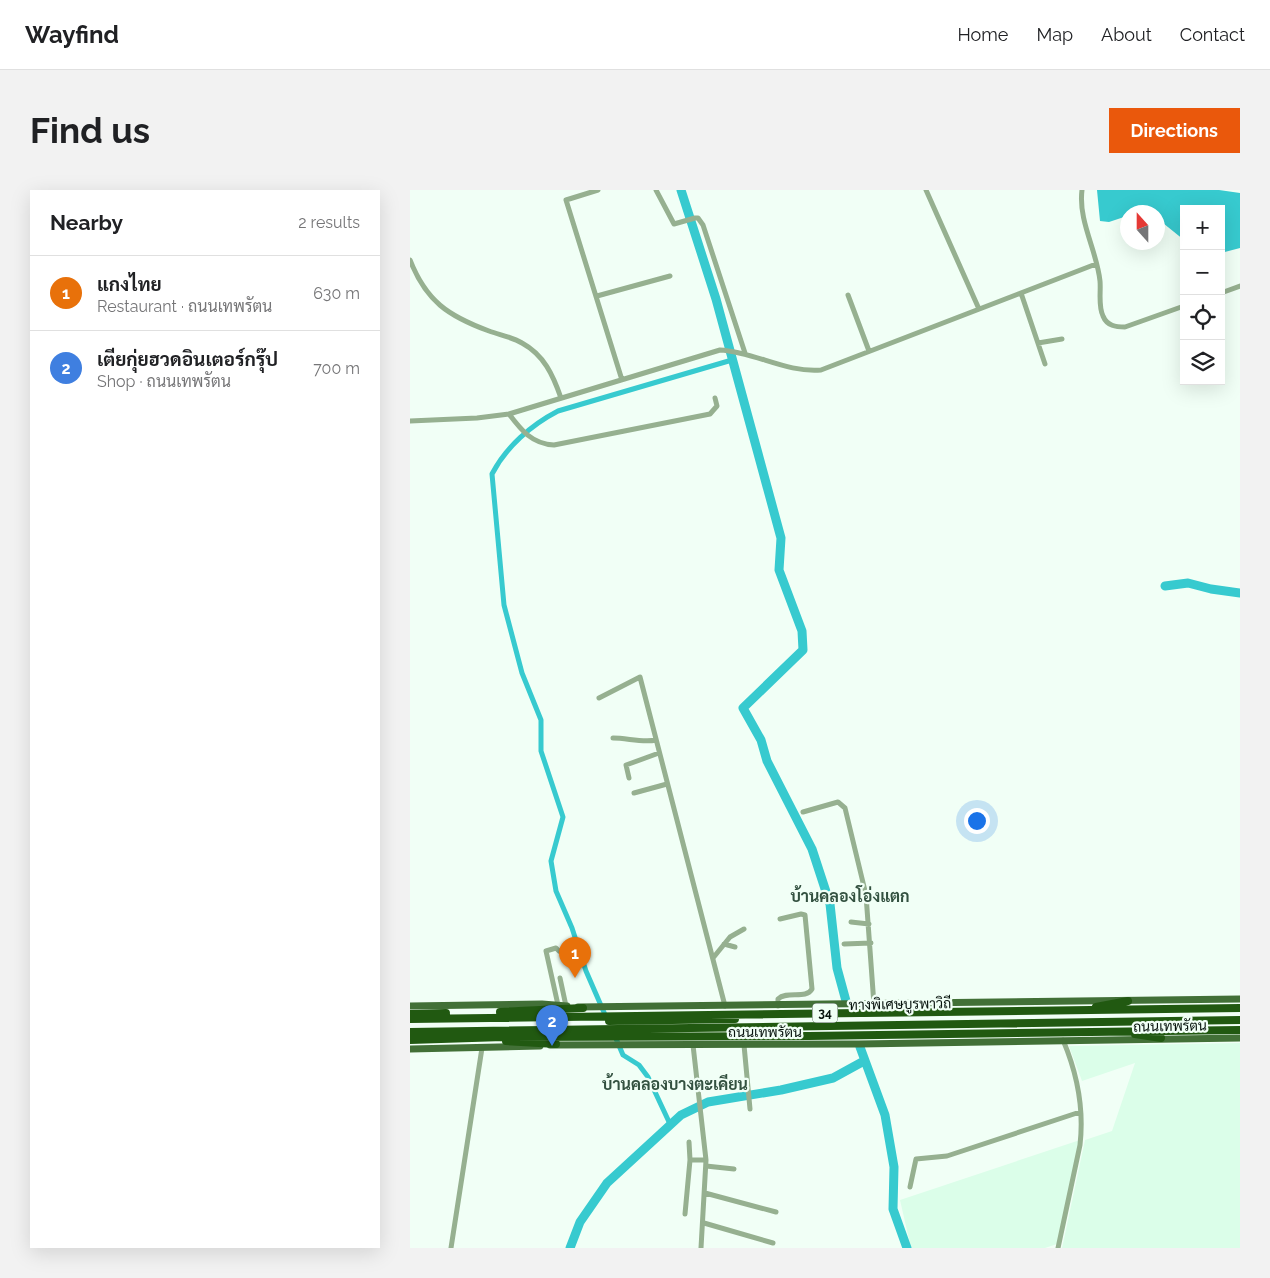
<!DOCTYPE html>
<html lang="en">
<head>
<meta charset="utf-8">
<style>
	:root { --surface:#fff; --page:#f2f2f2; --text:#202124; --muted:#757577; --line:#e0e0e0; --accent:#ea580c }
	body { margin:0; font-family:Raleway,Sarabun,sans-serif; background:var(--page); color:var(--text) }
	.controls { position:absolute; right:15px; top:15px; display:grid; overflow:hidden; border-radius:0px; box-shadow:0 5px 20px #0002 }
	.controls button { width:45px; height:45px; display:grid; place-items:center; padding:0; border:0; border-bottom:1px solid var(--line); background:var(--surface); color:var(--text); font:25px sans-serif }
	.compass { position:absolute; left:710px; top:15px; width:45px; height:45px; border-radius:50%; background:var(--surface); box-shadow:0 5px 20px #0002; rotate:339deg }
	.you { position:absolute; left:566px; top:630px; width:18px; height:18px; margin:-12px; border:4px solid #fff; border-radius:50%; background:#1a73e8; box-shadow:0 0 0 8px #1a73e833 }
	.badge { display:grid; place-items:center; width:32px; height:32px; border-radius:50%; background:var(--accent); color:#fff; font-size:16px; font-weight:700 }
	.pin { position:absolute; translate:-50% -41px; filter:drop-shadow(0 1px 2px #0008) }
	.pin::after { content:''; position:absolute; top:26px; width:18px; height:15px; background:inherit; clip-path:polygon(0 0,100% 0,50% 100%) }
	.list { margin:0; padding:0; list-style:none }
	h2 { display:flex; justify-content:space-between; align-items:center; height:65px; margin:0; padding:0 20px; font-size:21px }
	h2 small { font-size:16px; font-weight:400; color:var(--muted) }
	.list li { display:grid; grid-template-columns:32px 1fr auto; gap:15px; align-items:center; box-sizing:border-box; height:75px; padding:0 20px; border-top:1px solid var(--line) }
	.list b { display:block; font-size:19px; white-space:nowrap }
	.list p { margin:0; font-size:16px; white-space:nowrap; color:var(--muted) }
	.list em { font-size:16px; font-style:normal; color:var(--muted) }
	.icon { flex:none; width:28px; height:28px; fill:none; stroke:currentColor; stroke-width:2; stroke-linecap:round; stroke-linejoin:round }
	.map { position:relative; flex:none; width:830px; height:1058px; overflow:hidden; border-radius:0px }
	header { display:flex; align-items:center; gap:30px; box-sizing:border-box; height:70px; padding:0 25px; background:var(--surface); border-bottom:1px solid var(--line) }
	header strong { font-size:24px }
	nav { display:flex; gap:28px; margin-inline-start:auto; font-size:18px }
	.intro { display:flex; align-items:center; justify-content:space-between; box-sizing:border-box; height:120px; padding:0 30px }
	h1 { margin:0; font-size:35px }
	.button { padding:12px 22px; border-radius:0px; background:var(--accent); color:#fff; font-size:18px; font-weight:700 }
	main { display:flex; gap:30px; padding:0 30px }
	aside { flex:1; background:var(--surface); border-radius:0px; box-shadow:0 5px 20px #0002 }
	.map>svg:first-child { display:block }
	.built { fill:#dbfee9 }
	.water { fill:#37cacf }
	.lines { fill:none; stroke-linecap:round; stroke-linejoin:round }
	.canal { stroke:#37cacf; stroke-width:5 }
	.river { stroke:#37cacf; stroke-width:9 }
	.minor { stroke:#96b090; stroke-width:5 }
	.major { stroke:#427037; stroke-width:7 }
	.highway { stroke:#215911; stroke-width:8 }
	.labels { text-anchor:middle; dominant-baseline:central; stroke-width:4.5; stroke-linejoin:round; paint-order:stroke }
	.shield { fill:#f1fff6; stroke:#4d5a53; stroke-width:1 }
	.shield-label { font-size:12px; font-weight:bold; fill:#07130d }
	.street-label { font-size:14px; fill:#07130d; stroke:#f1fff6 }
	.quarter-label { font-size:16px; font-weight:bold; fill:#335140; stroke:#f1fff6 }
</style>
</head>
<body>
<header>
<strong>Wayfind</strong>
<nav><a>Home</a><a>Map</a><a>About</a><a>Contact</a></nav>
</header>
<div class="intro"><h1>Find us</h1><a class="button">Directions</a></div>
<main>
<aside>
<h2>Nearby<small>2 results</small></h2>
<ul class="list">
<li><span class="badge" style="background:#e8710a">1</span><div><b>แกงไทย</b><p>Restaurant · ถนนเทพรัตน</p></div><em>630 m</em></li>
<li><span class="badge" style="background:#3f7fe0">2</span><div><b>เตียกุ่ยฮวดอินเตอร์กรุ๊ป</b><p>Shop · ถนนเทพรัตน</p></div><em>700 m</em></li>
</ul>
</aside>
<div class="map">
<svg width="830" height="1058" viewBox="0 0 830 1058">
	<rect width="100%" height="100%" fill="#f1fff6"/>
	<!-- built -->
	<path class="built" d="M830 853V1058H652L675 950 702 941 725 873 672 891 659 856Z
		M670 950 647 1054 635 1058H501L490 1010Z"/>
	<!-- water -->
	<path class="water" d="M687 0H809L830 3V58L811 63V19H774V50L748 29V22H718L717 26 699 32 690 31Z"/>
	<g class="lines">
		<!-- canal -->
		<path class="canal" d="M196 827 176 781 162 738 146 701 141 671 153 627 131 561V530L112 483 94 415 82 284C96 257 121 235 148 221L322 170
			M204 844 213 865 229 875 238 887 260 934"/>
		<!-- river -->
		<path class="river" d="M271 0 306 109 371 348 369 380 392 441 393 460 333 518 351 550 357 571 402 659 420 714 427 778 436 811
			M755 396 778 393 801 399 830 403
			M450 857 475 925 484 977 483 1019 497 1058
			M160 1058 170 1032 197 993 271 925 298 912 371 900 423 888 454 871"/>
		<!-- minor -->
		<path class="minor" d="M188 0 156 10 212 190
			M246 0 264 34 285 28H288L293 35 335 163
			M516 0 569 119
			M672 0C668 31 687 61 690 91 691 102 688 116 693 126 697 136 706 137 715 137L774 116
			M0 70C16 111 38 126 79 141 90 145 102 147 112 153 134 165 143 185 151 208
			M611 103 635 174
			M811 103 830 96
			M438 105 459 161
			M187 106 260 86
			M628 153 652 149
			M99 224C111 240 122 254 144 255L300 224 307 216 305 208
			M0 231 67 228 99 224 310 160C345 162 376 183 411 180L686 74
			M189 508 230 487 315 816
			M203 548C217 548 233 553 246 550
			M219 588 216 575 249 563
			M224 603 257 594
			M393 622 428 612 435 618 456 705 464 815
			M441 732 459 734
			M314 754 325 757
			M434 754 461 753
			M303 768 320 747 334 739
			M150 788 156 816
			M148 815 136 761 146 758 149 761
			M368 816V809C377 800 396 810 402 799L395 725 391 724 370 729
			M283 855 296 970 291 1058
			M334 855 340 919
			M279 952 280 970
			M296 976 324 979
			M500 997 506 969 537 966 670 922
			M295 1003 366 1022
			M275 1024 280 970H296
			M294 1033 363 1053
			M41 1058 72 858
			M648 1058 670 955C674 920 667 883 653 850"/>
		<!-- major -->
		<path class="major" d="M0 816 132 814 157 816
			M168 817 830 809
			M140 855 449 854 830 848
			M0 859 130 856"/>
		<!-- highway -->
		<path class="highway" d="M686 817 718 811
			M90 822 173 818
			M0 824 36 823
			M0 829 830 818
			M199 831 325 829
			M0 842 830 830
			M725 844 751 848
			M0 850 93 847 399 846 830 840
			M96 851 146 854"/>
	</g>
	<g class="labels">
		<!-- shield labels -->
		<rect class="shield" x="402.5" y="813.5" width="25" height="19" rx="4"/>
		<g class="shield-label">
			<text x="415" y="823">34</text>
		</g>
		<!-- street labels -->
		<g class="street-label">
			<text transform="translate(490 814) rotate(-1)">ทางพิเศษบูรพาวิถี</text>
			<text transform="translate(760 836) rotate(-1)">ถนนเทพรัตน</text>
			<text x="355" y="842">ถนนเทพรัตน</text>
		</g>
		<!-- quarter labels -->
		<g class="quarter-label">
			<text x="440" y="706">บ้านคลองโอ่งแตก</text>
			<text x="265" y="894">บ้านคลองบางตะเคียน</text>
		</g>
	</g>
</svg>
<div class="controls">
<button>+</button>
<button>−</button>
<button><svg class="icon" aria-label="locate" viewBox="0 0 24 24"><circle cx="12" cy="12" r="6"/><path d="M12 2v4M12 18v4M2 12h4M18 12h4"/></svg></button>
<button><svg class="icon" aria-label="layers" viewBox="0 0 24 24"><path d="M12 4l9 5-9 5-9-5zM3 14l9 5 9-5"/></svg></button>
</div>
<svg class="compass" viewBox="-18 -18 36 36"><path d="M0-13l5 13h-10z" fill="#e53935"/><path d="M0 13l5-13h-10z" fill="#757577"/></svg>
<div class="you"></div>
<div class="pin badge" style="left:165px;top:788px;background:#e8710a">1</div>
<div class="pin badge" style="left:142px;top:856px;background:#3f7fe0">2</div>
</div>
</main>
</body>
</html>
